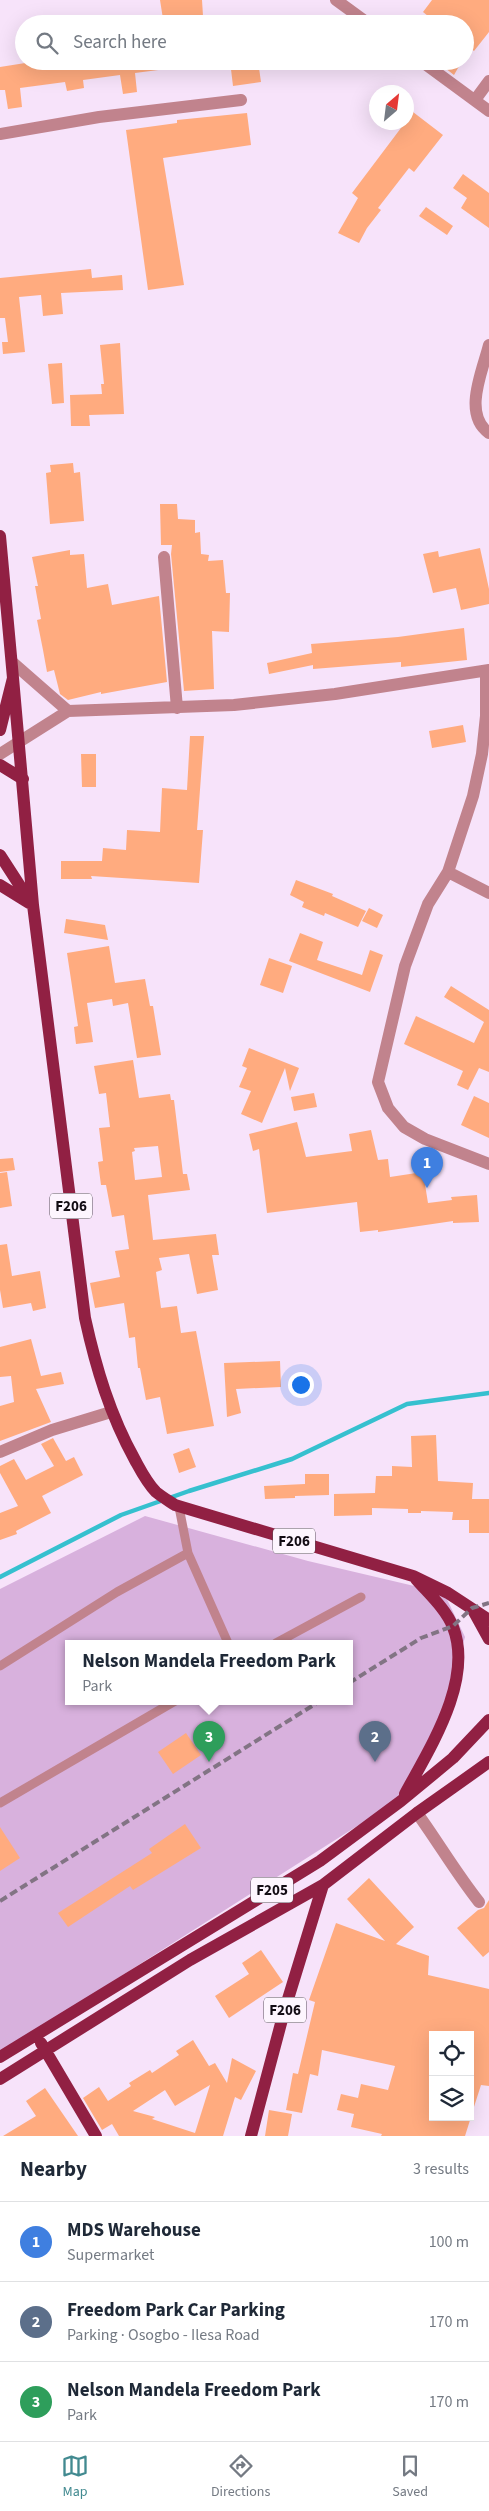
<!DOCTYPE html>
<html lang="en">
<head>
<meta charset="utf-8">
<style>
	:root { --surface:#fff; --page:#f6f6f7; --text:#1f2937; --muted:#747a83; --line:#e0e1e3; --accent:#428a90 }
	body { margin:0; font-family:"Source Sans 3",sans-serif; background:var(--page); color:var(--text) }
	.controls { position:absolute; right:15px; bottom:15px; display:grid; overflow:hidden; border-radius:0px; box-shadow:0 5px 20px #0002 }
	.controls button { width:45px; height:45px; display:grid; place-items:center; padding:0; border:0; border-bottom:1px solid var(--line); background:var(--surface); color:var(--text); font:25px sans-serif }
	.compass { position:absolute; left:369px; top:85px; width:45px; height:45px; border-radius:50%; background:var(--surface); box-shadow:0 5px 20px #0002; rotate:28deg }
	.you { position:absolute; left:300px; top:1384px; width:18px; height:18px; margin:-12px; border:4px solid #fff; border-radius:50%; background:#1a73e8; box-shadow:0 0 0 8px #1a73e833 }
	.badge { display:grid; place-items:center; width:32px; height:32px; border-radius:50%; background:var(--accent); color:#fff; font-size:16px; font-weight:700 }
	.pin { position:absolute; translate:-50% -41px; filter:drop-shadow(0 1px 2px #0008) }
	.pin::after { content:''; position:absolute; top:26px; width:18px; height:15px; background:inherit; clip-path:polygon(0 0,100% 0,50% 100%) }
	.popup { position:absolute; left:65px; top:1640px; width:288px; height:65px; box-sizing:border-box; display:grid; place-content:center; border-radius:0px; background:var(--surface); filter:drop-shadow(0 1px 4px #0005); font-size:16px; white-space:nowrap; color:var(--muted) }
	.popup b { font-size:19px; color:var(--text) }
	.popup::after { content:''; position:absolute; left:50%; top:100%; margin-left:-10px; border:10px solid transparent; border-top-color:var(--surface) }
	.list { margin:0; padding:0; list-style:none }
	h2 { display:flex; justify-content:space-between; align-items:center; height:65px; margin:0; padding:0 20px; font-size:21px }
	h2 small { font-size:16px; font-weight:400; color:var(--muted) }
	.list li { display:grid; grid-template-columns:32px 1fr auto; gap:15px; align-items:center; box-sizing:border-box; height:80px; padding:0 20px; border-top:1px solid var(--line) }
	.list b { display:block; font-size:19px; white-space:nowrap }
	.list p { margin:0; font-size:16px; white-space:nowrap; color:var(--muted) }
	.list em { font-size:16px; font-style:normal; color:var(--muted) }
	.icon { flex:none; width:28px; height:28px; fill:none; stroke:currentColor; stroke-width:2; stroke-linecap:round; stroke-linejoin:round }
	.map { position:relative; flex:none; width:489px; height:2136px; overflow:hidden }
	.search { position:absolute; background:var(--surface); box-shadow:0 5px 20px #0002; left:15px; right:15px; top:15px; height:55px; display:flex; align-items:center; gap:12px; box-sizing:border-box; padding:0 18px; border-radius:28px; color:var(--muted); font-size:19px }
	.sheet { height:305px; background:var(--surface) }
	nav { display:flex; justify-content:space-around; align-items:center; box-sizing:border-box; height:70px; border-top:1px solid var(--line); background:var(--surface); font-size:14px; color:var(--muted) }
	nav a { display:grid; justify-items:center; gap:2px }
	nav .on { color:var(--accent) }
	.map>svg:first-child { display:block }
	.green { fill:#d8b1dd; fill-rule:evenodd }
	.lines { fill:none; stroke-linecap:round; stroke-linejoin:round }
	.stream { stroke:#36c0cf; stroke-width:4.5 }
	.building { fill:#ffab7f; fill-rule:evenodd }
	.service { stroke:#c1838d; stroke-width:9 }
	.minor { stroke:#c1838d; stroke-width:12 }
	.primary { stroke:#912043; stroke-width:12 }
	.rail { stroke:#827484; stroke-width:4; stroke-dasharray:8 4; stroke-linecap:butt }
	.labels { text-anchor:middle; dominant-baseline:central; stroke-width:4.5; stroke-linejoin:round; paint-order:stroke }
	.shield { fill:#fdf5fe; stroke:#58515a; stroke-width:1 }
	.shield-label { font-size:15px; font-weight:bold; fill:#120b13 }
</style>
</head>
<body>
<div class="map">
<svg width="489" height="2136" viewBox="0 0 489 2136">
	<rect width="100%" height="100%" fill="#f7e3fa"/>
	<!-- green -->
	<path class="green" d="M145 1516 308 1561 444 1593 465 1637 441 1723 395 1802 0 2053V1589ZM69 1643H349V1701H69Z"/>
	<g class="lines">
		<!-- stream -->
		<path class="stream" d="M0 1577 121 1515 189 1491 292 1459 407 1404 489 1393"/>
	</g>
	<!-- building -->
	<path class="building" d="M160 0H202L203 16 163 19Z
		M432 0H489V32L474 51 465 44V24H438L423 12Z
		M38 61H165L166 69 135 73 137 92 123 94 120 75 83 80 84 88 67 91 65 82 20 88 22 107 8 109 5 90H0V67Z
		M230 61H258L261 82 233 86Z
		M449 61H462L454 75 445 68Z
		M413 112 443 135 414 172 409 168 378 208 381 210 367 228 359 243 338 233 358 198 352 193Z
		M247 113 251 145 163 158 184 285 148 290 126 130 177 123V120Z
		M463 174 489 193V228L461 208 467 198 453 188Z
		M426 207 453 226 447 235 419 216Z
		M91 269 92 278 122 275 123 290 61 293 63 314 43 316 41 295 19 297 25 352 3 354 2 342H8L5 318H0V278Z
		M120 343 124 414 89 415 90 426H71L70 395 102 394 101 384H104L100 345Z
		M62 363 64 403 52 404 48 364Z
		M73 463 74 473 80 472 84 521 50 524 46 473 51 472 50 465Z
		M160 504H177L178 519 195 520V533L200 532 201 554 209 555 208 561 223 560 226 593H230L229 632 212 631 214 689 184 691 171 554 172 545H161Z
		M480 548 489 589V604L461 610 456 588 433 593 423 554 438 551 439 557Z
		M70 550V555L84 554 87 588 108 584 112 605 159 596 167 682 101 694V692L68 700 60 694 54 670 47 672 43 650 37 620 41 619 35 586H38L32 557Z
		M464 628 467 660 401 667V662L313 669V665L269 674 267 663 312 653 311 644 398 637Z
		M463 725 466 742 432 748 429 731Z
		M190 736H204L197 830H203L199 883 91 876 92 879H61V861H102L103 848 126 850 127 830 160 832 162 788 187 790Z
		M81 754H96V787H82Z
		M296 880 333 894 332 896 366 911 358 927 325 913 324 916 302 907 304 902 290 895Z
		M369 908 383 915 377 928 362 921Z
		M66 919 105 925 108 940 64 933Z
		M300 933 323 942 317 960 362 975 370 950 383 955 370 992 289 961Z
		M109 946 115 983 145 979 150 1006H153L161 1055 137 1058 128 1003 113 1006 112 999 87 1003 93 1042 76 1044 74 1027 78 1026 67 953Z
		M269 958 292 966 283 993 260 985Z
		M451 986 489 1010V1072L479 1068 468 1090 457 1085 463 1071 404 1044 416 1016 474 1043 484 1022 444 997Z
		M249 1048 299 1068 290 1091 285 1068 262 1123 241 1114 251 1091 239 1087 247 1068 242 1066Z
		M133 1060 139 1098 170 1094 171 1100H174L183 1174H187L190 1190 148 1195 153 1240 216 1234 219 1255H212L218 1290 197 1294 189 1254 159 1258 162 1270 156 1272 161 1308 177 1306 181 1333 196 1331 214 1426 167 1434 160 1397 146 1400 140 1368H138L135 1337 129 1338 124 1303 95 1308 90 1283 120 1277 115 1251 129 1249 124 1215 112 1217 106 1185H101L98 1162 103 1161 99 1128 110 1127 106 1093 99 1094 94 1066ZM158 1146 162 1177 135 1180 132 1152 135 1151 134 1148Z
		M314 1093 317 1107 294 1111 291 1097Z
		M474 1096 489 1103V1138L461 1125Z
		M297 1122 306 1157 352 1151 349 1134 371 1130 378 1160 388 1159 390 1177 423 1172 428 1203 452 1200 451 1197 477 1195 479 1222 453 1223V1221L378 1232V1230L360 1232 357 1202 267 1213 259 1149 253 1151 249 1134Z
		M13 1158 15 1170 0 1172V1159Z
		M7 1172 12 1206 0 1208V1173Z
		M7 1244 12 1276 40 1271 46 1308 33 1311 31 1303 3 1308 0 1290V1245Z
		M31 1339 41 1376 61 1372 64 1384 36 1389 51 1422 0 1441V1406L14 1402 11 1376 0 1377V1347Z
		M280 1361 281 1387 236 1389 241 1413 227 1417 224 1363Z
		M436 1435 438 1481 473 1483 472 1499H489V1533H469V1520H452L453 1512 421 1511V1513H408V1509L372 1508V1515L334 1516V1494L375 1493 376 1476H392V1466L412 1467 411 1436Z
		M53 1438 66 1461 74 1457 83 1475 42 1496 51 1513 16 1531 17 1534 0 1540V1513L18 1506 0 1473V1466L14 1459 26 1480 54 1466 41 1444Z
		M189 1448 196 1467 179 1473 173 1454Z
		M305 1474H329V1495L295 1496V1498L265 1499 264 1486 305 1484Z
		M186 1733 201 1755 173 1774 158 1752Z
		M185 1824 201 1848 133 1890 130 1886 68 1927 58 1913 152 1853 149 1849Z
		M0 1827 20 1858 0 1871Z
		M369 1878 414 1927 396 1944 429 1956 428 1975 489 1989V2086L481 2085 473 2110H470V2035H433V2117H471L465 2136H381L382 2134 351 2127 354 2114 337 2110 341 2094 358 2098 361 2084 388 2090 395 2066 322 2050 318 2076 310 2074 302 2113 286 2110 293 2073 298 2074 315 2002 309 2000 336 1923 385 1941 347 1899Z
		M489 1900V1952L483 1957 457 1928 478 1910 484 1908Z
		M261 1950 283 1982 229 2018 215 1996 249 1974 242 1963Z
		M193 2040 209 2066 215 2063 227 2083 232 2058 256 2071 241 2100 235 2097 223 2136H119L112 2124 102 2130 83 2098 99 2087 108 2101 131 2086 129 2083 150 2070 152 2073 179 2055 176 2051ZM210 2085 195 2133 152 2119 155 2117 133 2111 165 2090 175 2106Z
		M45 2088 78 2136H3L36 2116 26 2101Z
		M269 2110 292 2114 288 2136H265Z"/>
	<g class="lines">
		<!-- service -->
		<path class="service" d="M179 1507 188 1553 228 1643
			M276 1643 361 1597
			M0 1666 117 1592 188 1553
			M0 1803 175 1701"/>
		<!-- minor -->
		<path class="minor" d="M336 0 369 24
			M421 61 489 111
			M475 100 489 81
			M0 134 99 117 241 100
			M489 345C483 370 462 414 489 433
			M164 557 177 708
			M12 662 68 711
			M486 671V716L482 754 473 796 448 872 428 904 405 966 378 1082 388 1108 404 1127 425 1139 489 1164
			M0 754 68 711 234 705 335 694 489 670
			M448 872 489 893
			M0 1452 52 1430 111 1412
			M417 1813C438 1842 456 1873 479 1902"/>
		<!-- primary -->
		<path class="primary" d="M0 536 13 678 0 730
			M13 678 33 905 85 1318C96 1368 110 1415 135 1460 141 1471 147 1483 156 1492 162 1497 169 1501 175 1505L413 1576 448 1593 489 1620
			M0 765 23 779
			M0 855 31 903
			M0 885 29 903
			M473 1610 489 1639
			M405 1794C429 1749 474 1681 453 1627 446 1609 429 1594 416 1579
			M41 2043 96 2136
			M0 2057 320 1861 401 1801 453 1758 489 1720
			M0 2079 190 1960 323 1885 417 1813 489 1762
			M251 2136 284 2012 323 1885"/>
		<!-- rail -->
		<path class="rail" d="M349 1683 421 1638 453 1626 472 1608 489 1603
			M0 1901 320 1701"/>
	</g>
	<g class="labels">
		<!-- shield labels -->
		<g class="shield">
			<rect x="50" y="1193.5" width="42" height="25" rx="4"/>
			<rect x="273" y="1528.5" width="42" height="25" rx="4"/>
			<rect x="251" y="1877.5" width="42" height="25" rx="4"/>
			<rect x="264" y="1997.5" width="42" height="25" rx="4"/>
		</g>
		<g class="shield-label">
			<text x="71" y="1206">F206</text>
			<text x="294" y="1541">F206</text>
			<text x="272" y="1890">F205</text>
			<text x="285" y="2010">F206</text>
		</g>
	</g>
</svg>
<div class="controls">
<button><svg class="icon" aria-label="locate" viewBox="0 0 24 24"><circle cx="12" cy="12" r="6"/><path d="M12 2v4M12 18v4M2 12h4M18 12h4"/></svg></button>
<button><svg class="icon" aria-label="layers" viewBox="0 0 24 24"><path d="M12 4l9 5-9 5-9-5zM3 14l9 5 9-5"/></svg></button>
</div>
<svg class="compass" viewBox="-18 -18 36 36"><path d="M0-13l5 13h-10z" fill="#e53935"/><path d="M0 13l5-13h-10z" fill="#747a83"/></svg>
<div class="you"></div>
<div class="pin badge" style="left:427px;top:1188px;background:#3f7fe0">1</div>
<div class="pin badge" style="left:375px;top:1762px;background:#5c6f8a">2</div>
<div class="pin badge" style="left:209px;top:1762px;background:#2e9e5b">3</div>
<div class="popup"><b>Nelson Mandela Freedom Park</b>Park</div>
<div class="search"><svg class="icon" aria-label="search" viewBox="0 0 24 24"><circle cx="10" cy="10" r="6"/><path d="M15 15l6 6"/></svg>Search here</div>
</div>
<section class="sheet">
<h2>Nearby<small>3 results</small></h2>
<ul class="list">
<li><span class="badge" style="background:#3f7fe0">1</span><div><b>MDS Warehouse</b><p>Supermarket</p></div><em>100 m</em></li>
<li><span class="badge" style="background:#5c6f8a">2</span><div><b>Freedom Park Car Parking</b><p>Parking · Osogbo - Ilesa Road</p></div><em>170 m</em></li>
<li><span class="badge" style="background:#2e9e5b">3</span><div><b>Nelson Mandela Freedom Park</b><p>Park</p></div><em>170 m</em></li>
</ul>
</section>
<nav>
<a class="on"><svg class="icon" aria-label="map" viewBox="0 0 24 24"><path d="M3 6l6-2 6 2 6-2v14l-6 2-6-2-6 2zM9 4v14M15 6v14"/></svg>Map</a>
<a><svg class="icon" aria-label="directions" viewBox="0 0 24 24"><path d="M12 3l9 9-9 9-9-9zM9 14v-3h6M13 9l2 2-2 2"/></svg>Directions</a>
<a><svg class="icon" aria-label="saved" viewBox="0 0 24 24"><path d="M7 4h10v16l-5-4-5 4z"/></svg>Saved</a>
</nav>
</body>
</html>
